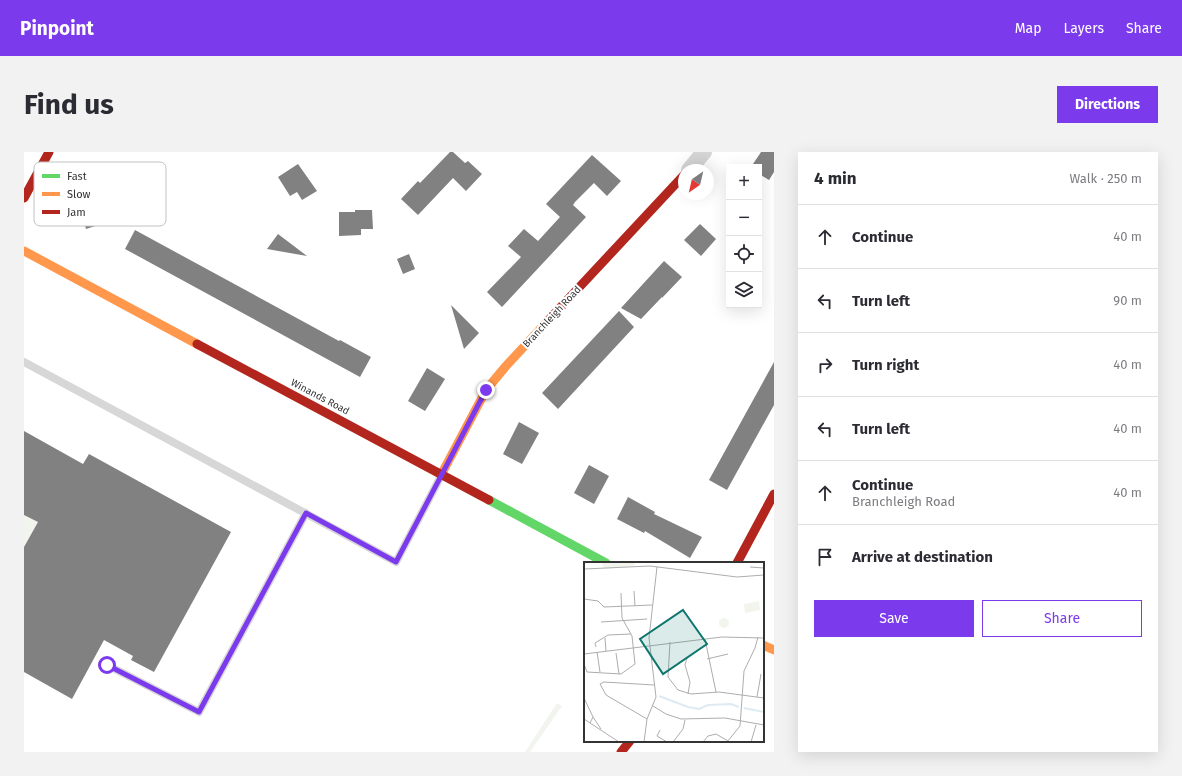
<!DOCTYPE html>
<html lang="en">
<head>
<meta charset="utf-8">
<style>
	:root { --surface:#fff; --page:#f2f2f3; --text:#2b2b33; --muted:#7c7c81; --line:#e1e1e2; --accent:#7c3aed }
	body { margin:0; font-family:"Fira Sans",sans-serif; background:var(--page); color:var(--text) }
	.controls { position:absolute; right:12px; top:12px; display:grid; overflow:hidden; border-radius:0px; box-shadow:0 4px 16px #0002 }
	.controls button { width:36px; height:36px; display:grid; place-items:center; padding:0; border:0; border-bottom:1px solid var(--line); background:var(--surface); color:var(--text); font:20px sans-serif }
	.compass { position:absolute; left:654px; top:12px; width:36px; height:36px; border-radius:50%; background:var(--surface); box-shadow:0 4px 16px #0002; rotate:214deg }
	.stop { position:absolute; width:12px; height:12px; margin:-9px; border:3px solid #7c3aed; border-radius:50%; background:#fff }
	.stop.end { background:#7c3aed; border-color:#fff; box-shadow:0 1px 4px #0008 }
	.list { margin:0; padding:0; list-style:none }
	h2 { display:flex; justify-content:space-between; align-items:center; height:52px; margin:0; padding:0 16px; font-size:17px }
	h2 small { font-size:13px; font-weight:400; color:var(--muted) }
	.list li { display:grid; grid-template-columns:26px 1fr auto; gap:12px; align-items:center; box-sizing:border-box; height:64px; padding:0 16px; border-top:1px solid var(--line) }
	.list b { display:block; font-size:15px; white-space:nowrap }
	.list p { margin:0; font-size:13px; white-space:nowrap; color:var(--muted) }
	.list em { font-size:13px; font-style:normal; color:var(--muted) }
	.actions { display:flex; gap:8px; padding:12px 16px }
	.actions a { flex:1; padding:9px 0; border:1px solid var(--accent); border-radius:0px; text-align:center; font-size:14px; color:var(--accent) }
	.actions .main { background:var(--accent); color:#fff }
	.icon { flex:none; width:22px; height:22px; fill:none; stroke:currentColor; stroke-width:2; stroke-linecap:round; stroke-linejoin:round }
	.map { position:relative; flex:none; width:750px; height:600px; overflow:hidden; border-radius:0px }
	header { display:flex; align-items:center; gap:24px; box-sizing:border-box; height:56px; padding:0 20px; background:var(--accent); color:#fff }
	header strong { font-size:19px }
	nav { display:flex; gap:22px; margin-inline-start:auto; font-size:14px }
	.intro { display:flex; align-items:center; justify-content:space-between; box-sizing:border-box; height:96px; padding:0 24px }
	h1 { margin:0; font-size:28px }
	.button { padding:10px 18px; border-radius:0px; background:var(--accent); color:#fff; font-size:14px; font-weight:700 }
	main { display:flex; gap:24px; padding:0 24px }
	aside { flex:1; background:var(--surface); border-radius:0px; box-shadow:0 4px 16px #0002 }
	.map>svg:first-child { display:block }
	.green { fill:#f1f5ed }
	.building { fill:#818181 }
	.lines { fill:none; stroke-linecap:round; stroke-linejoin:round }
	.lane { stroke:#d7d7d7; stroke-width:8 }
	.street { stroke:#d7d7d7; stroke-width:16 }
	.fast { stroke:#63d668; stroke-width:9 }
	.slow { stroke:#ff974d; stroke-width:9 }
	.jam { stroke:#b3261e; stroke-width:9 }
	.route { stroke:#7c3aed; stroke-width:5 }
	.labels { text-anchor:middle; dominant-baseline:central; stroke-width:4; stroke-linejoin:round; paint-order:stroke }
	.street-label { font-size:10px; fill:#333; stroke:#fff }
	.inset-river { fill:none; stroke:#ddebf3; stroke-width:2 }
	.inset-road { fill:none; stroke:#adadad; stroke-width:1 }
	.view { fill:#0f766e; fill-opacity:0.15; stroke:#0f766e; stroke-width:2 }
	.inset-edge { fill:none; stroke:#333; stroke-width:2 }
	.key { fill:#fff; stroke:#c2c2c2; stroke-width:1 }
	.key-label { font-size:11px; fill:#333 }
</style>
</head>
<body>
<header>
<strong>Pinpoint</strong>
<nav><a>Map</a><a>Layers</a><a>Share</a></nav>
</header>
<div class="intro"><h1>Find us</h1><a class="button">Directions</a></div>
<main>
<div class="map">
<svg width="750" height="600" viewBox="0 0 750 600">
	<rect width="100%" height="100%" fill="#fff"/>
	<!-- green -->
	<path class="green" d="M0 363 14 370 0 395Z
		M533 551 538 554 506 600H501Z"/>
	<!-- building -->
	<path class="building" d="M426 0H429L441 11 444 9 458 22 442 39 429 26 394 63 377 47 394 29 396 31Z
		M737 0H750V20L745 28 735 22V15H727Z
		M568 3 597 29 583 44 570 31 551 50 549 53 562 65 478 155 463 140 497 105 484 94 500 77 514 89 536 65 522 52Z
		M274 12 293 39 278 48 273 40 266 44 254 25Z
		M74 37 84 70 62 77 52 43Z
		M331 58H348L349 77H337V83L315 84V60H331Z
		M676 72 692 87 677 104 660 88Z
		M111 78 315 189 316 188 347 205 336 225 101 97Z
		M254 82 283 104 243 97Z
		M385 102 391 117 379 122 373 107Z
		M640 109 658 125 638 146V145L617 167 597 156Z
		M427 153 455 181 440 197Z
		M595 159 610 175 534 257 518 241Z
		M750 210V253L703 338 685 328Z
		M403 216 421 227 401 259 384 249Z
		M495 270 515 281 498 312 479 302Z
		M0 279 59 312 65 302 207 380 130 520 107 508 109 504 80 488 48 547 0 520V395L14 370 0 363Z
		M565 313 585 324 570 352 550 341Z
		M604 345 631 360 630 362 678 385 666 406 621 379 620 381 593 367Z"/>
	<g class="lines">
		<!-- lane -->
		<path class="lane" d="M0 210 372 410 417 324
			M83 513 175 560 282 361"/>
		<!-- street -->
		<path class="street" d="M665 18 680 0"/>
		<!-- fast -->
		<path class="fast" d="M465 348 582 411"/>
		<!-- slow -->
		<path class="slow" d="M0 99 173 192
			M417 323 462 238 482 214 520 173
			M739 493 750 498"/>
		<!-- jam -->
		<path class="jam" d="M0 46 25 0
			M520 173 660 23
			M173 192 465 348
			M713 411 750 342
			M597 600 606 589"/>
	</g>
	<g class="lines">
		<!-- route -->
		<path class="route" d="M83 513 175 560 282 361 372 410 462 238"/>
	</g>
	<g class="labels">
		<!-- street labels -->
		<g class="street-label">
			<text transform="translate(528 165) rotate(-47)">Branchleigh Road</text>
			<text transform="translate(296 245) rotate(28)">Winands Road</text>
		</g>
	</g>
	<!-- overview -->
	<g transform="translate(560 410)">
		<rect width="180" height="180" fill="#fff"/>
		<path d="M18 0H51L50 4 19 7ZM175 39 176 48 161 51 160 42ZM135 61a5 5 0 1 1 10 0a5 5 0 1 1-10 0Z" fill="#f1f5ed"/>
		<path class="inset-river" d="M75 134 104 145 115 147 124 143 147 142 155 145M160 146 180 150"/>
		<path class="inset-road" d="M166 5 180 6M0 7 66 4 153 15 180 13M50 29 51 44M0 37 14 39 20 45 68 43M17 60 63 57M21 76 22 89M121 77 132 130M86 80 84 115 94 128 107 132 135 130 180 136M12 85 11 81 24 73 47 72M13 90 16 110M32 91 35 112M0 92 138 75 180 76M103 96 101 103 106 120 104 132M123 97 144 92M0 102 3 110 37 112 51 102 48 74 38 56 37 31M173 135 177 112M0 136 9 155 6 161M69 144 82 152 97 157 141 156 180 163M9 155 17 167M0 157 35 180M63 157 22 133 16 122 20 120 70 123M76 168 73 174 83 180M60 180 63 157 72 135 65 76 73 5M89 180 99 167 101 158M119 180 124 174 132 172 144 179M143 180 156 164 160 109 171 86 174 75M167 180 172 163"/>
		<path class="view" d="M99 48 123 82 79 112 56 77Z"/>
		<rect width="180" height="180" class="inset-edge"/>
	</g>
	<!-- legend -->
	<rect x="10" y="10" width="132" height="64" rx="6" class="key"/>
	<rect x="18" y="22" width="18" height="4" fill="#63d668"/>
	<rect x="18" y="40" width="18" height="4" fill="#ff974d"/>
	<rect x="18" y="58" width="18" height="4" fill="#b3261e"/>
	<g class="key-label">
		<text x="43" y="28">Fast</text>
		<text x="43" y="46">Slow</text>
		<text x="43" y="64">Jam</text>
	</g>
</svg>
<div class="controls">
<button>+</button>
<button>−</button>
<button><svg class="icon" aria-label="locate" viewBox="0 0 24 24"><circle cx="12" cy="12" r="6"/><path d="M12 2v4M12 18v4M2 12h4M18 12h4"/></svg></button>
<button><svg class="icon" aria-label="layers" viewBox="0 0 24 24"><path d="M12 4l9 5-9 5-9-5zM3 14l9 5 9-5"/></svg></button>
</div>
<svg class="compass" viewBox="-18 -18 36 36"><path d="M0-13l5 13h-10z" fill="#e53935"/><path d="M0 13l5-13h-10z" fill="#7c7c81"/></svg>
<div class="stop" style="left:83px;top:513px"></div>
<div class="stop end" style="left:462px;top:238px"></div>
</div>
<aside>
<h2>4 min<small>Walk · 250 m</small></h2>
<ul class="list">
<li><svg class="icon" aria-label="ahead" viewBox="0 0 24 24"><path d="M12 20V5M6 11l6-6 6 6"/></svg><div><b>Continue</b></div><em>40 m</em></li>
<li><svg class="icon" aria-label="left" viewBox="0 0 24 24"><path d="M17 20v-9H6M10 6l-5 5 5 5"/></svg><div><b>Turn left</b></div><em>90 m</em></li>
<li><svg class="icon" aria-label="right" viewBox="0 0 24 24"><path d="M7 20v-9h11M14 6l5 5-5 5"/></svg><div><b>Turn right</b></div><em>40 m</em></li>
<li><svg class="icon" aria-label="left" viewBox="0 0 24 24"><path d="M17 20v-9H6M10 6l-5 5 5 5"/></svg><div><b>Turn left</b></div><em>40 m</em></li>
<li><svg class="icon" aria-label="ahead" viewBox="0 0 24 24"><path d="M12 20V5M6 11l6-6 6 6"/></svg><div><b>Continue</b><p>Branchleigh Road</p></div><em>40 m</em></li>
<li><svg class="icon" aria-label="arrive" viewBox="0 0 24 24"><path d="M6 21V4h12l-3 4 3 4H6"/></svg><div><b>Arrive at destination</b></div></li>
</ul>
<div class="actions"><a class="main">Save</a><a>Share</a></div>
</aside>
</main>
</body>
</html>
